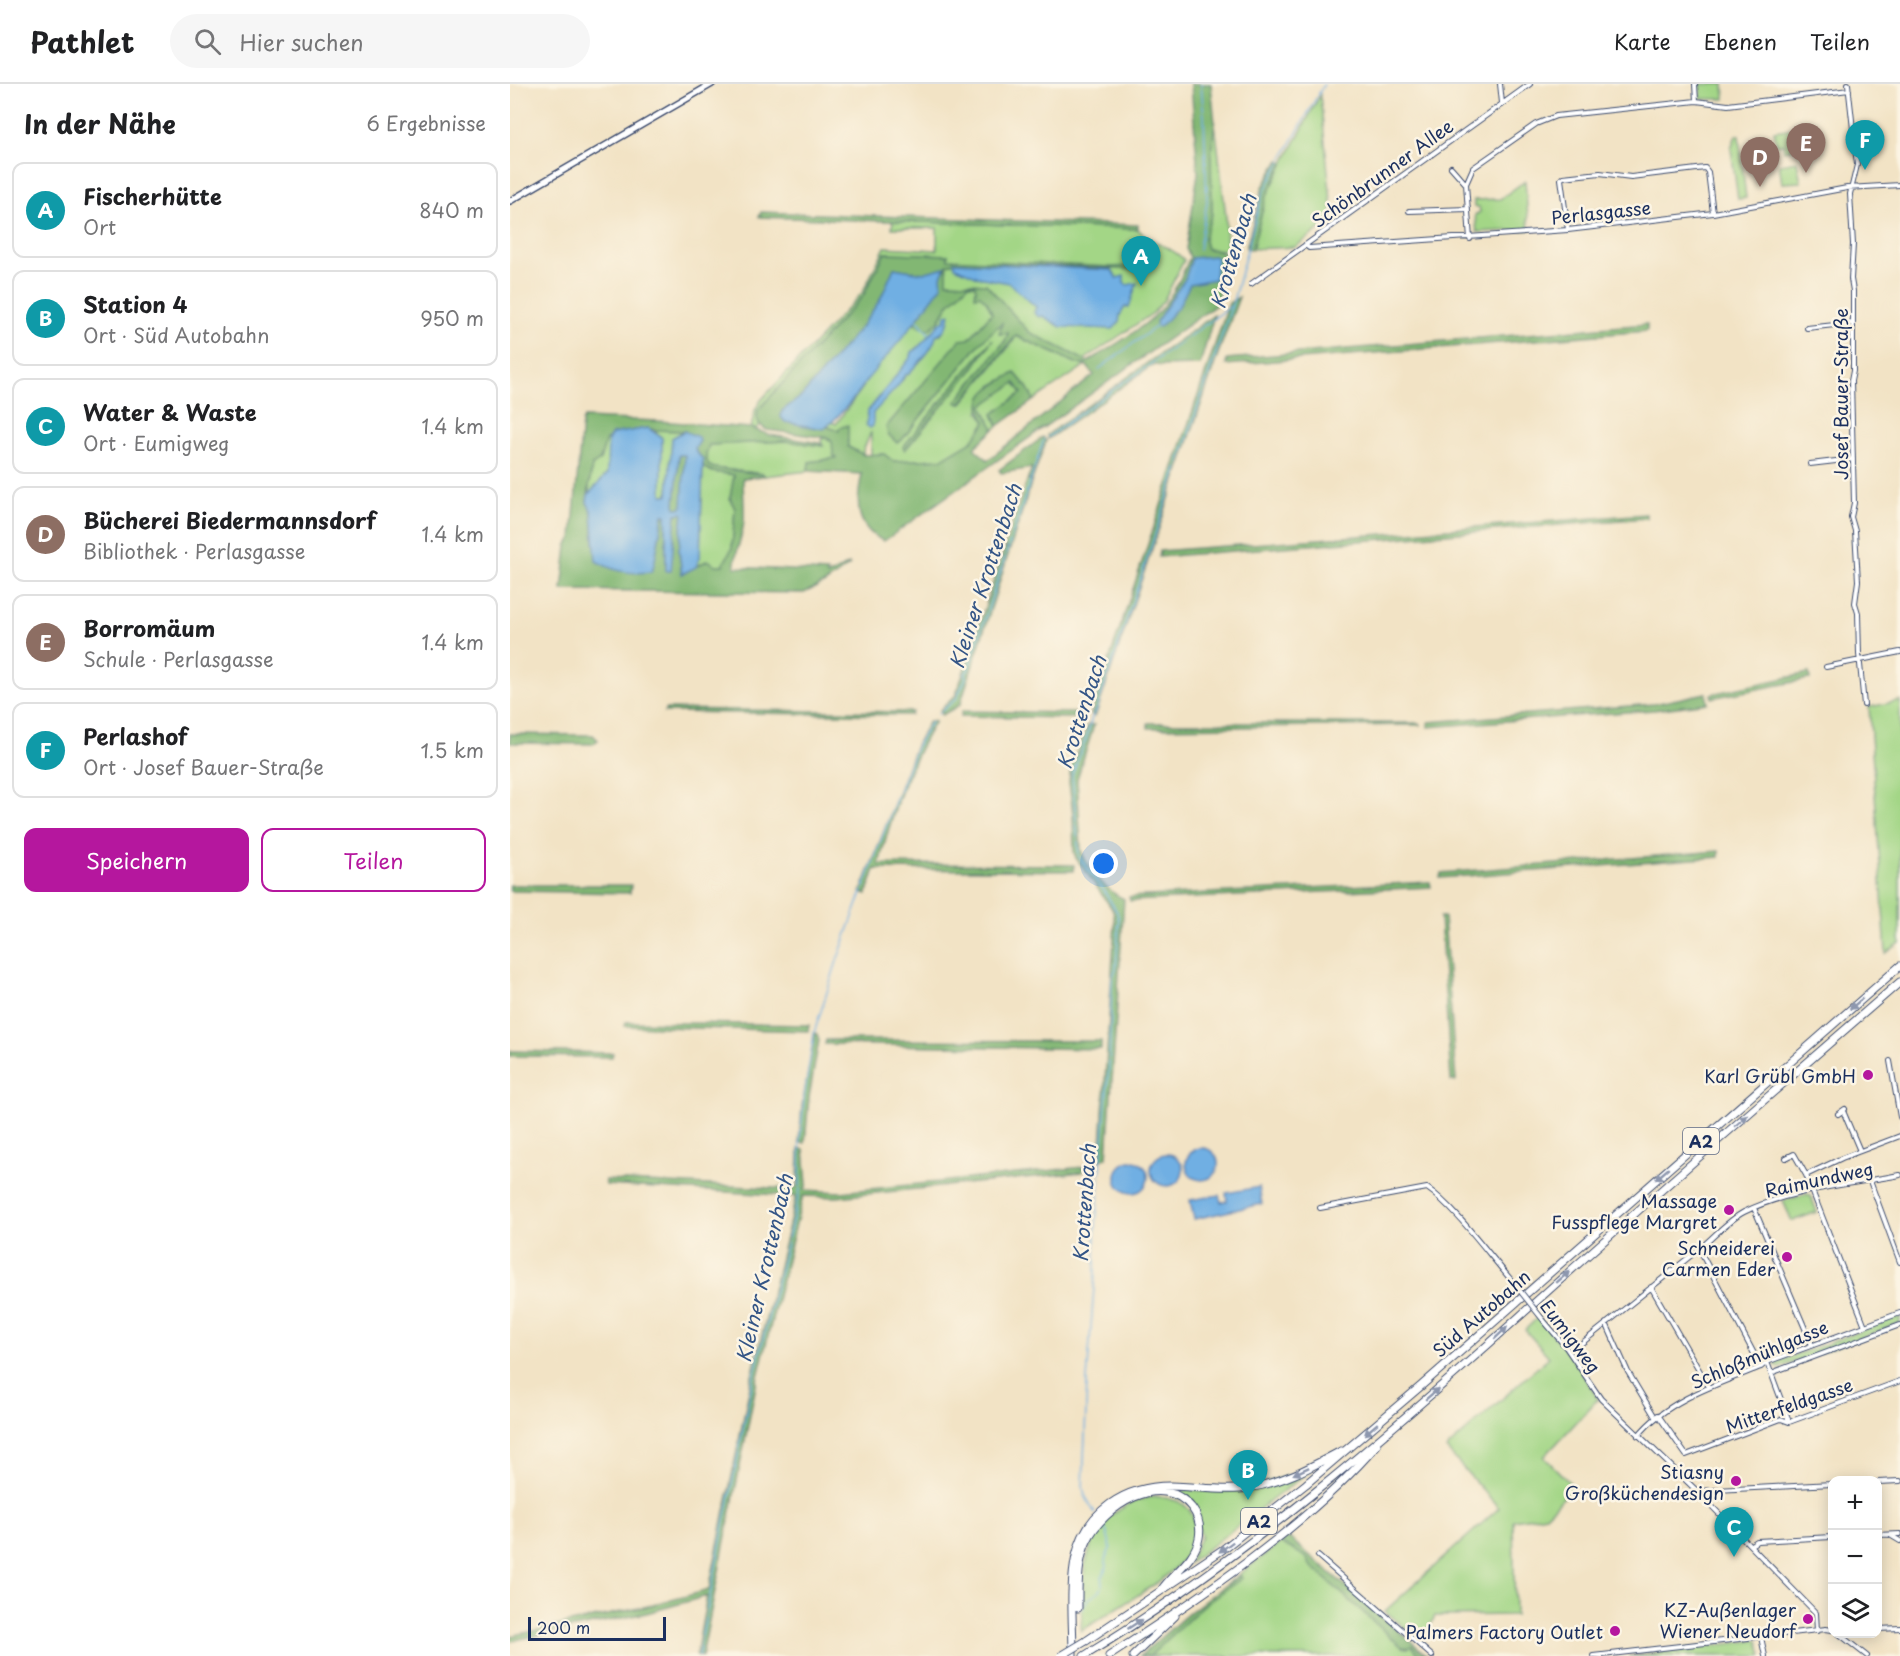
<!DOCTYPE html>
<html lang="de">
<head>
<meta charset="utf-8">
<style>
	:root { --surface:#fff; --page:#f6f6f6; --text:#202124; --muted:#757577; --line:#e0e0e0; --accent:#b5179e }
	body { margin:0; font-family:"Playpen Sans",sans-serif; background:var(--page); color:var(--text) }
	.controls { position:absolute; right:18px; bottom:18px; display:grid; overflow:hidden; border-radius:12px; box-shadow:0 3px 15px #0003 }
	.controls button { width:54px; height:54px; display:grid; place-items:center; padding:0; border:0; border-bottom:2px solid var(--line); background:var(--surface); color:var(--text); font:30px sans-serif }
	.scale { position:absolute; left:18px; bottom:15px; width:138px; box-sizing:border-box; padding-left:6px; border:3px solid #1b2f5e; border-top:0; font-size:16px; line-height:21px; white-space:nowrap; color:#1b2f5e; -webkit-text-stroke:4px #fcf5e5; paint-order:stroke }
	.you { position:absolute; left:594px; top:780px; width:21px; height:21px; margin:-15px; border:4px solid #fff; border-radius:50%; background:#1a73e8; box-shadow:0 0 0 9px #1a73e833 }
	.badge { display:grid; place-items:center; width:39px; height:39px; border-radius:50%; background:var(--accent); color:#fff; font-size:20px; font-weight:700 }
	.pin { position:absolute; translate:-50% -50px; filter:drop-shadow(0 2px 3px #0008) }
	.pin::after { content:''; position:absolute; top:32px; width:21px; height:18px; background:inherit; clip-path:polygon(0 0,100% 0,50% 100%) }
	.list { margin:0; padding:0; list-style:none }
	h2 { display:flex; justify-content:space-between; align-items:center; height:78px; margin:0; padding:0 24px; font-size:26px }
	h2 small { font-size:20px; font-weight:400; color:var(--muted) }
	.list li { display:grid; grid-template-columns:39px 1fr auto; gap:18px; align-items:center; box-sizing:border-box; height:96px; margin:0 12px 12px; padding:0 12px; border:2px solid var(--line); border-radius:12px }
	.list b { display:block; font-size:22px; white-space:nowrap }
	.list p { margin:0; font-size:20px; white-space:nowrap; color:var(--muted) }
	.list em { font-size:20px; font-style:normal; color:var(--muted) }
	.actions { display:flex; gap:12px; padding:18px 24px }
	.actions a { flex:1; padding:14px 0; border:2px solid var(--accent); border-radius:12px; text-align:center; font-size:21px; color:var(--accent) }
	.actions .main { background:var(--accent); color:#fff }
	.icon { flex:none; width:33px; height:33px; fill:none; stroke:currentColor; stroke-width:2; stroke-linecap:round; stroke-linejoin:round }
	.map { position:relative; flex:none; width:1390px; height:1572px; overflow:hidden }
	header { display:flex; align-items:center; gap:36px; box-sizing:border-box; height:84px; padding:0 30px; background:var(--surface); border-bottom:2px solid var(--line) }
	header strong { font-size:28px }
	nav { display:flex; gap:33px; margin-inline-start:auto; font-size:21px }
	.search { width:420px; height:54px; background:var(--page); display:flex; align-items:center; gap:15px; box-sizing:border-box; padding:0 21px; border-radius:33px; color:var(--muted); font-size:22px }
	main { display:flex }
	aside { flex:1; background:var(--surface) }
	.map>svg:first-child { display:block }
	.green { fill:#a3d686; stroke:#5f8272; stroke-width:1.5; fill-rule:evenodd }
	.forest { fill:#82b773; stroke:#4e7368; stroke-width:1.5; fill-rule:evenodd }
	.water { fill:#6fafe3; stroke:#456fa0; stroke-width:1.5; fill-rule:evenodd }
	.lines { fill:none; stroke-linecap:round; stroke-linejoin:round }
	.stream { stroke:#6fafe3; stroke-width:1.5 }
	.minor-casing { stroke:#3b4a6d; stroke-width:6 }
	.secondary-casing { stroke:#3b4a6d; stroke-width:8 }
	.motorway-casing { stroke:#3b4a6d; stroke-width:9 }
	.minor { stroke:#fff; stroke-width:4 }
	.secondary { stroke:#fff; stroke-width:5 }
	.motorway { stroke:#fff; stroke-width:7 }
	.minor-bridge-casing { stroke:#3b4a6d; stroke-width:6; stroke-linecap:butt }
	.motorway-bridge-casing { stroke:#3b4a6d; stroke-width:9; stroke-linecap:butt }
	.minor-bridge { stroke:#fff; stroke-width:4 }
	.motorway-bridge { stroke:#fff; stroke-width:7 }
	.oneway { fill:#8d97ae }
	.poi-dot { fill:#b5179e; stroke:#fcf5e5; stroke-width:2 }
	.labels { text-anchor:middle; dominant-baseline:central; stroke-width:5; stroke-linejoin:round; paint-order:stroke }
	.shield { fill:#fcf5e5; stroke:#5e6a86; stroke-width:1.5 }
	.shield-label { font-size:16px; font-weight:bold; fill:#1b2f5e }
	.street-label { font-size:18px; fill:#1b2f5e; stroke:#fcf5e5 }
	.poi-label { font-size:18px; fill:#1b2f5e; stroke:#fcf5e5; text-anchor:end }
	.water-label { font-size:20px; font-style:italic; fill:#345586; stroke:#fcf5e5 }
</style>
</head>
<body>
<header>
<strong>Pathlet</strong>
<div class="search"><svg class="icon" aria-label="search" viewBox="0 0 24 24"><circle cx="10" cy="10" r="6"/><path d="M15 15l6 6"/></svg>Hier suchen</div>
<nav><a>Karte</a><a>Ebenen</a><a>Teilen</a></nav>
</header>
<main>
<aside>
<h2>In der Nähe<small>6 Ergebnisse</small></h2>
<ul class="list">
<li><span class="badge" style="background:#0f9aa8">A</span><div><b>Fischerhütte</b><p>Ort</p></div><em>840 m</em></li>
<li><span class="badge" style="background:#0f9aa8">B</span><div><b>Station 4</b><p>Ort · Süd Autobahn</p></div><em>950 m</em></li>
<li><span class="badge" style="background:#0f9aa8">C</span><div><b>Water &amp; Waste</b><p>Ort · Eumigweg</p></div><em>1.4 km</em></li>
<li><span class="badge" style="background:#8d6e63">D</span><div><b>Bücherei Biedermannsdorf</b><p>Bibliothek · Perlasgasse</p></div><em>1.4 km</em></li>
<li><span class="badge" style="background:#8d6e63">E</span><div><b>Borromäum</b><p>Schule · Perlasgasse</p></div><em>1.4 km</em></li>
<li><span class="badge" style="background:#0f9aa8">F</span><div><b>Perlashof</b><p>Ort · Josef Bauer-Straße</p></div><em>1.5 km</em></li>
</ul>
<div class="actions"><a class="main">Speichern</a><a>Teilen</a></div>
</aside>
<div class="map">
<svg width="1390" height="1572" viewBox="0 0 1390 1572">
	<rect width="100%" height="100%" fill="#fcf5e5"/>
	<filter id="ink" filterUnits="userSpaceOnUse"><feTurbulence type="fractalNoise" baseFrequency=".0167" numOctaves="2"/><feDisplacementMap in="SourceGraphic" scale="12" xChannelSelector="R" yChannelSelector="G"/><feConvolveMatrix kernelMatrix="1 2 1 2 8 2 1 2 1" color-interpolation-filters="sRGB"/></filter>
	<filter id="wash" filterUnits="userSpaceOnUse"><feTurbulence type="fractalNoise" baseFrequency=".008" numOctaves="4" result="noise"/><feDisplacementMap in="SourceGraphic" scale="24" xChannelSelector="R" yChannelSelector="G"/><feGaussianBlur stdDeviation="1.35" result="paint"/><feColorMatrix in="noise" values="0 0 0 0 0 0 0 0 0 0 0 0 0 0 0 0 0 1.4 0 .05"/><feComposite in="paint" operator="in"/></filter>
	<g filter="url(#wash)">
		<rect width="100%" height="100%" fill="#f2e3c5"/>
		<!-- green -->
		<path class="green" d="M1190 0H1214L1215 15H1191Z
			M810 11 823 136 785 163 742 165 756 113Z
			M705 39 716 133 717 166 697 165 694 154 702 130 701 69Z
			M1295 42 1298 62 1274 67 1273 60 1267 61 1264 47Z
			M1226 51H1229L1236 114 1228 115 1221 65Z
			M1287 77 1291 98 1272 99 1269 80Z
			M1015 97 1019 146 967 148 965 131 970 128 969 123H964V116L990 115Z
			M383 137 628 145C640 160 661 161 674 176L654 216 643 229 574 276 519 248 476 200 436 198 438 171 375 169 353 212 248 326 247 332 250 341 246 345 241 344 245 326 251 316 352 209 375 163 427 166V144H382Z
			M464 200 477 218 482 229 459 255 391 357 471 258 493 237 490 250 498 248 495 257 446 318 451 320 502 259 506 252 568 280 576 281 524 316 517 303 505 289 481 302 469 328 476 338 462 358 433 375 383 377 374 370 361 371V348L353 367 354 371 338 363 329 348 317 342 321 338 326 340 354 302V298L404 238 405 240 429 237 439 220 458 201ZM439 234V237L431 250 426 251C424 266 407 280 398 290L395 291 394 294 363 329 358 327 401 273 402 268C415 260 423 243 439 234ZM479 260 462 286 395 366 393 363Z
			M504 298 512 309 483 330 488 342 484 345 472 322Z
			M144 346 174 347 162 354 158 411H151L152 354Z
			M312 353 323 357V370L327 374 299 378 298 387 255 392 253 390 204 384 198 381 196 371 198 361 276 357 312 362Z
			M96 356H98L99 360 97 390 78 411 82 381 90 376Z
			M193 383 203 388 225 390 220 414 225 425 222 464 213 481 186 483 190 473Z
			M518 394 521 399 500 465 495 463Z
			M1390 617V859L1376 869 1359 623Z
			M1297 1110 1301 1112 1307 1128 1282 1137 1273 1117Z
			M1028 1233 1066 1279 1088 1315 1034 1373 1064 1403 1036 1431 1003 1436 1005 1531 925 1532 912 1558 875 1527 989 1424 936 1365 1039 1273 1015 1246Z
			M1388 1233H1390V1239L1269 1284 1266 1283 1265 1281 1267 1278Z
			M801 1386 678 1480 691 1452 682 1420 648 1404 716 1408Z
			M644 1412C661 1414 681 1418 684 1437 689 1476 650 1497 622 1515 605 1525 588 1536 571 1547L575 1481 586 1445 596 1434 622 1418Z
			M778 1453 918 1572H630L680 1528Z
			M1248 1556 1252 1572H1118Z"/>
		<!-- forest -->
		<path class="forest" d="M681 0H701L705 39 701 69 702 130 694 154 697 165 708 166 717 171 706 221 374 457C344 444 346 417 352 390L298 387 299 378 326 374 323 370 322 357 319 354 257 346C248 341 246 336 248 326L353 212 375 169 438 171V175L602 183 634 181 632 186 444 178 437 181V198L476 200 519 248 578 278C598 265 626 249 643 233 660 218 671 194 680 173L676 165 688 89ZM384 184 413 189 435 184 404 238 408 242 419 246 429 237 439 220 458 201H464L466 204 465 212 470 211 477 218 482 229 459 255 450 256 376 343 378 350 387 359 391 357 471 258 492 239 489 250 498 249 495 257 446 318 450 320 506 252 568 280 576 281 584 291 478 376 464 364 484 345 472 322 505 299 512 309 483 330 488 342 524 316 517 303 505 289C484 301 458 311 476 338L462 357 432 375 383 377 374 370 354 371 338 363V341L329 344V347L272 327 292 312 352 242 370 216Z
			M769 76 773 79 756 113 742 165 736 164 753 103Z
			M251 128 628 141V145L249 133Z
			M729 213 708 270 585 633 581 630 719 219Z
			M704 231 690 281 650 282 644 280 538 355 537 351Z
			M1137 240V247L716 281 717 275Z
			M483 255 462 286 395 366 393 363Z
			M74 334 148 337 241 344 260 351 310 359 313 362 276 357 199 361 196 371 198 381 204 384 253 390 255 392 233 394C233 408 235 423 234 437 233 451 224 472 225 483L317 488V492L339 480 340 481 315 499 294 509 52 506 57 462 62 454 72 338ZM138 344 144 346 174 347 190 357 185 364 186 368 193 375V383L203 388 224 391 220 414 225 425 222 464 213 481H205L198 476 172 490 169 467 173 429 166 430 156 486V430L153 431 144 481 84 460 82 428 77 418 82 381 90 376 96 356H98L102 350Z
			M533 353 536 357 521 399 518 394 522 384 491 389 489 386Z
			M169 371H175L173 424H165V419Z
			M1136 430V434L649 473 650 467Z
			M495 463 500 465 450 621 432 631 430 626 446 611Z
			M1299 589 1300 595 1202 614 1201 610Z
			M1196 609 1198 619 1144 626 918 643 919 638 1144 620Z
			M156 625 402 628 401 631 155 628Z
			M452 627 566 629 564 634 451 632Z
			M419 637H425C400 678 381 733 369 780L564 781 563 787 365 785 357 810 351 808 406 661Z
			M638 639H909L910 641 638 644Z
			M578 641H584L567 695 571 766C578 786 595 806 614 815L597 1073 590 1077 605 839 603 826 566 774 564 768 563 731 559 698 561 683Z
			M0 650 83 651 88 656 83 660 0 659Z
			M1209 767V773L930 794 931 789Z
			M920 798 921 803 620 817 619 813Z
			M0 801H121L120 809 0 807Z
			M930 833H934L946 997H941Z
			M116 938 299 941 298 947 115 942Z
			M305 949 307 950 309 956 299 1013 295 1059 289 1058 292 1022Z
			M316 956 591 957V965L315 960Z
			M0 967 103 969 102 973 0 972Z
			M289 1065H294L297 1101 294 1106 331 1108 573 1083V1088L327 1113 293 1112 247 1296 192 1572H186L197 1512 137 1529 0 1557V1552L143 1521 199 1506 242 1292 286 1112 96 1101 95 1096 284 1105 288 1101Z
			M778 1453 918 1572H910L902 1562 897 1564 892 1563 800 1481 796 1473 771 1459Z
			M730 1491 732 1494 693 1522 640 1572H630L680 1528Z"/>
		<!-- water -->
		<path class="water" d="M704 172 707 174 705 195 680 200 669 222 650 243 647 242 646 238 675 195 682 174Z
			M444 178 602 186 607 194 614 192V199L617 201 627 199 619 223H615L610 231 609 239 603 245 551 243 533 232 529 233 524 229 526 223 499 199 468 193 445 183Z
			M435 183 431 192 432 202 393 253 355 298C352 307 321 341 313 345L275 338 271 333 272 327 292 312 352 242 370 216 384 184 413 189Z
			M440 230C439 237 436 248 426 251 424 266 407 280 398 290L395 291 388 302 363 329V342L360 344 356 341 358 327 401 273 402 268 407 265 431 238 435 236 436 231Z
			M138 344 152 354V411H158L162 354 174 347 188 353 190 357 185 364 186 368 193 375 190 473 186 483 172 490 169 467 173 429 166 430 161 487H156V431H153L144 481 141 488C119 490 105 488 86 477L82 428 77 418 78 411 97 390 98 356 102 350ZM169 371H175L172 424H165V419Z
			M676 1080a16 16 0 1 1 32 0a16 16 0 1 1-32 0Z
			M641 1086a16 16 0 1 1 32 0a16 16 0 1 1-32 0Z
			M606 1093a16 16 0 1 1 32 0a16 16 0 1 1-32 0Z
			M749 1103 752 1120 684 1135 680 1116 709 1111 711 1118 717 1117 716 1109Z"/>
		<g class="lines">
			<!-- stream -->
			<path class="stream" d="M689 165 697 118 694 33 691 0
				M406 234 419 250
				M589 285 648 241
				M617 297 721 222
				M538 353 615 297
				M428 630 446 615 456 594 455 590 458 586 534 355
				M585 1429 575 1412 573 1403 577 1296 585 1190V1153L599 982 602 895 606 884 609 837 607 828 594 807 569 773 562 691 577 652 582 633 586 627 722 221 752 111 814 0
				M572 1526 577 1516 590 1507 593 1500 592 1492 597 1482 595 1475 601 1463 594 1440
				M188 1572 242 1300 290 1106V1055L294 1013 304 949 327 877 383 723 407 661 421 638"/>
		</g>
	</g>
	<g filter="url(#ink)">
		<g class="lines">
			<defs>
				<path id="minor" d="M990 0 992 19
					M1185 0 1186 17
					M1338 0 1347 81 1340 110 1343 160 1341 195 1343 207V287L1341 297 1344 419 1341 433 1345 447 1348 497 1345 519 1348 529 1349 570 1354 621
					M941 83 956 100
					M899 127 958 125
					M1058 146 1051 95 1053 93 1090 89 1121 93 1195 84 1198 88 1203 129
					M960 155 956 100 963 84 1026 40 1046 32 1149 21 1186 17 1218 21 1339 6
					M795 161 799 164 1058 146 1203 129 1337 104 1390 101
					M741 200 1020 0
					M1297 244 1343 239
					M1300 380 1343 375
					M1316 583 1390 568
					M1380 977 1390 1033
					M1333 1027 1350 1067
					M1328 1030 1335 1025
					M1276 1074 1284 1070 1296 1091 1355 1242
					M1296 1091 1332 1074 1390 1052
					M1360 1097 1390 1178
					M810 1124 917 1104C945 1123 979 1171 1003 1198
					M1244 1124 1302 1261
					M1189 1165 1251 1283
					M1141 1203 1199 1303
					M1034 1237 1055 1262 1091 1315 1187 1407 1306 1529 1307 1547
					M1096 1239 1118 1288 1145 1333
					M1067 1263C1107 1231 1148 1198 1188 1166 1204 1153 1217 1137 1234 1128 1278 1106 1342 1100 1390 1091
					M1257 1278 1279 1337
					M1261 1289 1390 1241
					M1148 1331 1176 1371 1271 1335 1279 1338 1390 1297
					M1128 1352C1156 1316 1210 1299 1251 1283L1257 1278 1390 1229
					M1368 1398 1390 1397
					M1188 1407 1322 1400
					M1368 1451 1390 1450
					M1380 1451 1390 1457
					M1241 1461 1247 1457 1322 1453
					M808 1472 922 1572
					M1368 1545 1390 1544
					M1329 1550 1357 1572
					M1251 1553 1255 1572
					M1084 1572 1316 1545 1322 1546"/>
				<path id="secondary" d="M0 117 202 0"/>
				<path id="motorway" d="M568 1524C568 1502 567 1478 577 1457 593 1423 652 1385 682 1424 688 1432 691 1443 689 1454 685 1476 664 1488 652 1505
					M576 1557 712 1466 796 1400 911 1302 1390 882
					M563 1572C563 1540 559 1503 566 1472 576 1427 615 1402 660 1402 686 1402 712 1408 738 1404 772 1399 801 1383 831 1367
					M574 1572C732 1476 873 1355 1010 1232 1135 1119 1263 1008 1390 898
					M599 1572C689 1514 796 1443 867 1361
					M623 1572 665 1532"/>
			</defs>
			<!-- minor casing -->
			<use href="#minor" class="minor-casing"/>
			<!-- secondary casing -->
			<use href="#secondary" class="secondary-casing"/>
			<!-- motorway casing -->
			<use href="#motorway" class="motorway-casing"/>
			<!-- minor -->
			<use href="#minor" class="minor"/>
			<!-- secondary -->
			<use href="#secondary" class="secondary"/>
			<!-- motorway -->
			<use href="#motorway" class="motorway"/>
			<defs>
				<path id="minor-bridge" d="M1003 1198 1034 1237"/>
				<path id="motorway-bridge" d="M551 1572 576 1557"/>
			</defs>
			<!-- minor-bridge casing -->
			<use href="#minor-bridge" class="minor-bridge-casing"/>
			<!-- motorway-bridge casing -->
			<use href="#motorway-bridge" class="motorway-bridge-casing"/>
			<!-- minor-bridge -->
			<use href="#minor-bridge" class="minor-bridge"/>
			<!-- motorway-bridge -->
			<use href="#motorway-bridge" class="motorway-bridge"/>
		</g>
		<!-- one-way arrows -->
		<defs><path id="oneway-solid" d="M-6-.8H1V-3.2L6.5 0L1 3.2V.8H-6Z" transform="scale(1.5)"/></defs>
		<g class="oneway">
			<use href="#oneway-solid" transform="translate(1346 920) rotate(139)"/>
			<use href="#oneway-solid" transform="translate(1231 1037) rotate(-41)"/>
			<use href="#oneway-solid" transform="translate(1152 1090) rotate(139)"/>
			<use href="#oneway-solid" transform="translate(1053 1193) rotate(-41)"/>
			<use href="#oneway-solid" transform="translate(991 1249) rotate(-43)"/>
			<use href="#oneway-solid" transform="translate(922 1310) rotate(-41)"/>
			<use href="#oneway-solid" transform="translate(861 1345) rotate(139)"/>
			<use href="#oneway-solid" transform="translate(791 1387) rotate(155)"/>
			<use href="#oneway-solid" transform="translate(716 1463) rotate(143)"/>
			<use href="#oneway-solid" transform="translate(625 1540) rotate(-33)"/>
		</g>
	</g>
	<!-- markers -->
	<g class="poi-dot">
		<circle cx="1358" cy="991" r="6"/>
		<circle cx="1219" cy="1126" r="6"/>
		<circle cx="1277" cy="1173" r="6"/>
		<circle cx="1226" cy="1397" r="6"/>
		<circle cx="1298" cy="1535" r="6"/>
		<circle cx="1105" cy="1547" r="6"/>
	</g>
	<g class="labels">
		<!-- shield labels -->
		<g class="shield">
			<rect x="1173" y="1044" width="36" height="26" rx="4.5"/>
			<rect x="731" y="1424" width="36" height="26" rx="4.5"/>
		</g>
		<g class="shield-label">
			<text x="1191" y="1057">A2</text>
			<text x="749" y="1437">A2</text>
		</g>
		<!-- street labels -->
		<g class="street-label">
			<text transform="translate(872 89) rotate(-36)">Schönbrunner Allee</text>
			<text transform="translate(1091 128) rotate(-6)">Perlasgasse</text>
			<text transform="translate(1330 310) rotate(-90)">Josef Bauer-Straße</text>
			<text transform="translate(1309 1095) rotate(-12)">Raimundweg</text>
			<text transform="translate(971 1229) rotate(-41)">Süd Autobahn</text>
			<text transform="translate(1061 1252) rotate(53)">Eumigweg</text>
			<text transform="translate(1249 1270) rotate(-23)">Schloßmühlgasse</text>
			<text transform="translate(1279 1321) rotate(-19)">Mitterfeldgasse</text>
		</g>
		<!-- poi labels -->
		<g class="poi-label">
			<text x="1346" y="991">Karl Grübl GmbH</text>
			<text x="1207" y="1116">Massage<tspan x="1207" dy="21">Fusspflege Margret</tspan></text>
			<text x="1265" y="1163">Schneiderei<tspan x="1265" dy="21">Carmen Eder</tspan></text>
			<text x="1214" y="1387">Stiasny<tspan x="1214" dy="21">Großküchendesign</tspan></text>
			<text x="1286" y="1525">KZ-Außenlager<tspan x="1286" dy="21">Wiener Neudorf</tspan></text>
			<text x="1093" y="1547">Palmers Factory Outlet</text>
		</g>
		<!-- water labels -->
		<g class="water-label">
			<text transform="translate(723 167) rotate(-74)">Krottenbach</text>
			<text transform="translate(475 492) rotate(-72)">Kleiner Krottenbach</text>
			<text transform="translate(571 628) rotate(-72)">Krottenbach</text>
			<text transform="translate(574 1119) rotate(-86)">Krottenbach</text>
			<text transform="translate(254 1184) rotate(-77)">Kleiner Krottenbach</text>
		</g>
	</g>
</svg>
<div class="controls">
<button>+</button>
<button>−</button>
<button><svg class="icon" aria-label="layers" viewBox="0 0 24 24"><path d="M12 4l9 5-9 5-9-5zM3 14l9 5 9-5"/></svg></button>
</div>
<div class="scale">200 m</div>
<div class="you"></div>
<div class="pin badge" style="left:631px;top:202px;background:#0f9aa8">A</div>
<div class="pin badge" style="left:738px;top:1416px;background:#0f9aa8">B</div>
<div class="pin badge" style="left:1224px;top:1473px;background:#0f9aa8">C</div>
<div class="pin badge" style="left:1250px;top:103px;background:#8d6e63">D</div>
<div class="pin badge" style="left:1296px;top:89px;background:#8d6e63">E</div>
<div class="pin badge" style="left:1355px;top:86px;background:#0f9aa8">F</div>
</div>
</main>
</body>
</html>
